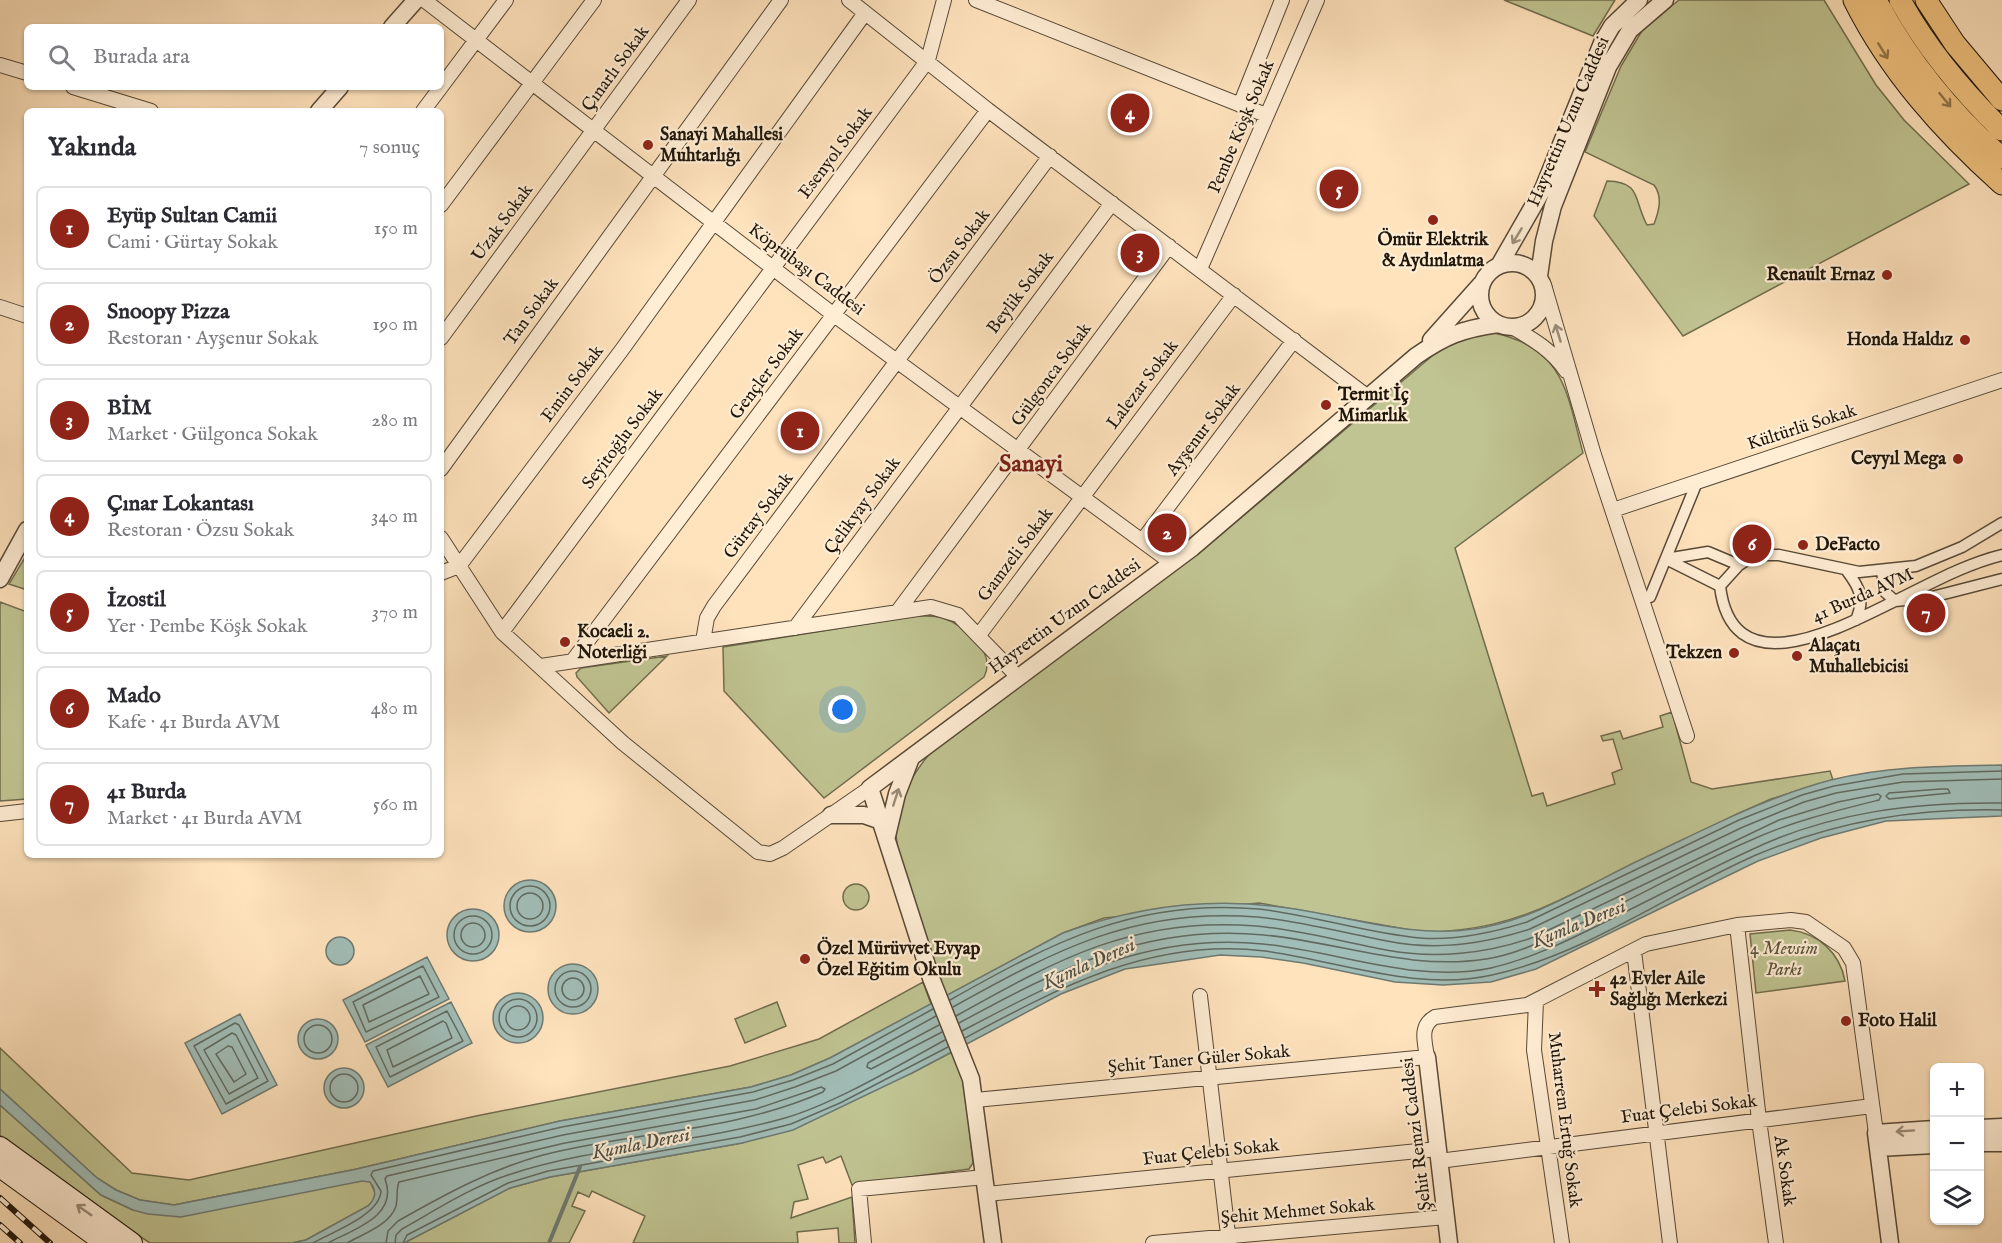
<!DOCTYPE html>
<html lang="tr">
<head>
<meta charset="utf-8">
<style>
	:root { --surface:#fff; --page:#f2f2f3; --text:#2b2b33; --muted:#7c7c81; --line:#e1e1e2; --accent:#8f2418 }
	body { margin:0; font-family:"IM FELL English",serif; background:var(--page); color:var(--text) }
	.controls { position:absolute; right:18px; bottom:18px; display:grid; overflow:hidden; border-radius:9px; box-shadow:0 2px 4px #0004 }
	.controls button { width:54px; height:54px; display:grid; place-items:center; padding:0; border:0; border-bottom:2px solid var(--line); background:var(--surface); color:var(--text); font:30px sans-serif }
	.you { position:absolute; left:843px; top:710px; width:21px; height:21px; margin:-15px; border:4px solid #fff; border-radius:50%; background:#1a73e8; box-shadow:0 0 0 9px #1a73e833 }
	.badge { display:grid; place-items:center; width:39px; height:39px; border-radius:50%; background:var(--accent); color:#fff; font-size:20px; font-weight:700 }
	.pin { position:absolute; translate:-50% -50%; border:3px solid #fff; box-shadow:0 2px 6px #0006 }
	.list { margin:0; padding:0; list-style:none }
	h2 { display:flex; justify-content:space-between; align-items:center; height:78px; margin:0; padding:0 24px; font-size:26px }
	h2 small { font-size:20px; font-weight:400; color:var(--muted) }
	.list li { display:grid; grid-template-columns:39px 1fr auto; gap:18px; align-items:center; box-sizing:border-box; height:84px; margin:0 12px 12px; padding:0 12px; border:2px solid var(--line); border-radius:9px }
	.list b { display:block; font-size:22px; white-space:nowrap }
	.list p { margin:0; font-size:20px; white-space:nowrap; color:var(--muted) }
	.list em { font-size:20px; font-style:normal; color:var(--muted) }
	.icon { flex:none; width:33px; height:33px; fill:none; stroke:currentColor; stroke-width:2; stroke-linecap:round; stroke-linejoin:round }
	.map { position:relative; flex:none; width:2002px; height:1243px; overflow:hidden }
	.search { position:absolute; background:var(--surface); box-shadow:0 2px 4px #0004; left:24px; top:24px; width:420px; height:66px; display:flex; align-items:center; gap:15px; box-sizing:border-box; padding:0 21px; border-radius:9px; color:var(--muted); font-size:22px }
	.panel { position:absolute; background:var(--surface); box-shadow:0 2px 4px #0004; left:24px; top:108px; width:420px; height:750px; border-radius:9px }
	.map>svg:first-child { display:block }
	.green { fill:#c0c492; stroke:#706d4e; stroke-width:1.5 }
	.water { fill:#a1bdb7; stroke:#6d7a72; stroke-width:1.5 }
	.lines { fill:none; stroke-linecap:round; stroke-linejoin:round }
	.shore { stroke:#606a60; stroke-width:1.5 }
	.stream { stroke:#6d7a72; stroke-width:4 }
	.pedestrian-casing { stroke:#574937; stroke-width:13 }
	.minor-casing { stroke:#574937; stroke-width:16 }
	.tertiary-casing { stroke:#574937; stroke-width:19 }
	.secondary-casing { stroke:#1f160a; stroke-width:22 }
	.primary-casing { stroke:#1f160a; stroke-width:23 }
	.pedestrian { stroke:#ffedd4; stroke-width:10 }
	.minor { stroke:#ffedd4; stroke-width:14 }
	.tertiary { stroke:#ffedd4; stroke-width:16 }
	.secondary { stroke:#ffedd4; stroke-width:20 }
	.primary { stroke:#f0c27e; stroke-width:21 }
	.rail-casing { stroke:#1f160a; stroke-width:6 }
	.rail { stroke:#ffedd4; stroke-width:4; stroke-dasharray:11; stroke-linecap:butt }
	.oneway { stroke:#92754a }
	.oneway2 { stroke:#9a8c79 }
	.poi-dot { fill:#8f2418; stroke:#ffedd4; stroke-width:2 }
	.labels { text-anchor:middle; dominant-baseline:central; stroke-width:4.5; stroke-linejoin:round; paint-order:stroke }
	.street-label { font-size:18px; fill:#1f160a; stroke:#ffedd4 }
	.poi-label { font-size:18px; font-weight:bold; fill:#1f160a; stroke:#ffedd4; text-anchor:start }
	.park-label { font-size:18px; font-style:italic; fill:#57533a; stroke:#ffedd4 }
	.water-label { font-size:20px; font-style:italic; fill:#4c5047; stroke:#ffedd4 }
	.district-label { font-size:24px; font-weight:bold; fill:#7a1f14; stroke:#ffedd4 }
</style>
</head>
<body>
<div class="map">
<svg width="2002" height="1243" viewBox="0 0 2002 1243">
	<rect width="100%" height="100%" fill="#ffe3bd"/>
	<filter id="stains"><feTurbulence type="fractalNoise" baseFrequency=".00333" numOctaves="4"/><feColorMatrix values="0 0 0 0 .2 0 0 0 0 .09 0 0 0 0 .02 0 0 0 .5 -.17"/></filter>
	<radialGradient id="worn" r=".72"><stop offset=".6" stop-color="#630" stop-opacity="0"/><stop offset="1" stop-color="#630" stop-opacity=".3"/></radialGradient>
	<!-- green -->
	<path class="green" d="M1504 0H1615L1593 36Z
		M1679 0H1824L1876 85 1904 120 1969 184 1683 336 1594 216 1607 181C1642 182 1633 199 1647 225L1654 224C1659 211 1663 197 1654 185L1585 152 1621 66 1643 29Z
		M1494 333C1565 348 1567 394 1583 453L1455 548 1532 796 1543 793 1547 806 1615 784 1612 773 1622 769 1613 739 1603 741 1601 736 1620 731 1623 739 1663 727 1660 716 1672 712 1691 782 1712 789 1830 771 1833 780 1771 799 1737 814 1558 901C1513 922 1472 932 1422 932L1259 903 1104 918 1063 933 946 996C932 958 920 921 909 882 904 867 896 849 896 833 896 802 912 774 932 751L1022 681 1204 549 1445 345 1461 336Z
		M27 554V590L9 584Z
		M0 602 27 612V799L0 801Z
		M915 616C924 616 935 615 943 618 965 626 997 652 984 677L824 798 724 691 723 647Z
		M667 656 609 713 577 677 576 673 581 668Z
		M843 897a13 13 0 1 1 26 0a13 13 0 1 1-26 0Z
		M1790 930C1818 933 1840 953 1845 981L1756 993 1750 934Z
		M923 982 931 1004 830 1058 791 1075 751 1087 560 1121 357 1169 174 1205 140 1200 116 1190 97 1178 0 1089V1048L132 1173 189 1180 476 1116 730 1066 819 1039Z
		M777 1002 786 1026 745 1043 735 1019Z
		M952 1052 964 1081 973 1163 969 1169 852 1185 841 1156 826 1163 823 1157 798 1165 808 1199 794 1202 791 1218 852 1197 855 1243H839L838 1228 797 1232 798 1243H633L645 1216 592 1191 589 1197 578 1192 572 1206 585 1211 569 1243H404L510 1188 550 1177 742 1143 912 1073Z
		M0 1105 101 1195 133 1210 362 1181H370L375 1193 374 1200 368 1206 306 1240 292 1243H150L86 1201 0 1135Z"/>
	<!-- water -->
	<path class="water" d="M2002 765V816L1886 821 1821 838 1758 861 1536 969 1491 982 1443 985 1395 982 1303 963 1261 957 1220 955 1125 969 1061 994 912 1073 793 1130 742 1143 550 1177 510 1188 404 1243H292L306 1240 368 1206C376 1198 377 1191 370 1182L362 1181 181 1217 148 1214 133 1210 101 1195 0 1105V1089L97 1178 116 1190 140 1200 174 1205 357 1169 560 1121 751 1087 791 1075 830 1058 1063 933C1139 905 1215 896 1295 909 1354 918 1413 938 1474 929 1536 920 1590 883 1646 857 1706 829 1766 797 1831 780 1887 766 1945 766 2002 765Z
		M504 906a26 26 0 1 1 52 0a26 26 0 1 1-52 0Z
		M447 935a26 26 0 1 1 52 0a26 26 0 1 1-52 0Z
		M326 951a14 14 0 1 1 28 0a14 14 0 1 1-28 0Z
		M427 957 449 999 365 1042 343 1000Z
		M548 989a25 25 0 1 1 50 0a25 25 0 1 1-50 0Z
		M493 1018a25 25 0 1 1 50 0a25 25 0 1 1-50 0Z
		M451 1002 472 1043 388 1087 366 1045Z
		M240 1014 277 1085 222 1114 185 1043Z
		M298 1039a20 20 0 1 1 40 0a20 20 0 1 1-40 0Z
		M324 1088a20 20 0 1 1 40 0a20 20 0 1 1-40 0Z"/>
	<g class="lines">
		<!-- shore -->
		<path class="shore" d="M1940 789H1948L1950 793 1889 799 1886 796 1889 793Z
			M510 906a20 20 0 1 1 40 0a20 20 0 1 1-40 0Z
			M517 906a13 13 0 1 1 26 0a13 13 0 1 1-26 0Z
			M454 935a19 19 0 1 1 38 0a19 19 0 1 1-38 0Z
			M461 935a12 12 0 1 1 24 0a12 12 0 1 1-24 0Z
			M423 966 439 997 366 1032 353 1002Z
			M555 989a18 18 0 1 1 36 0a18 18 0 1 1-36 0Z
			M420 976 429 994 369 1022 363 1005Z
			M562 989a11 11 0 1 1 22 0a11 11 0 1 1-22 0Z
			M499 1018a19 19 0 1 1 38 0a19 19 0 1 1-38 0Z
			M950 1000C1053 942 1136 898 1259 909 1313 915 1365 933 1420 938 1456 941 1492 933 1527 922L1739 820 1802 795 1834 786 1903 774 2002 771
			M506 1018a12 12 0 1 1 24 0a12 12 0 1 1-24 0Z
			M953 1007C1056 950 1135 907 1257 917 1301 921 1344 933 1387 941 1435 951 1484 944 1530 929L1743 827 1804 802 1836 793 1903 782 2002 779
			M447 1011 463 1041 390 1077 376 1047Z
			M956 1016C1058 959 1135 916 1256 926 1300 930 1343 942 1386 950 1435 959 1487 954 1534 937L1779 820 1838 802 1878 794 1881 796 1879 800C1835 811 1790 822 1749 841 1686 868 1627 903 1564 931 1539 943 1513 955 1486 959 1410 971 1339 942 1264 935 1146 923 1059 969 959 1023
			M443 1021 446 1023 452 1038 393 1067 387 1050Z
			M235 1023 239 1025 268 1081 226 1104 194 1046Z
			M304 1039a14 14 0 1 1 28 0a14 14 0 1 1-28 0Z
			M939 1025 868 1063 867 1067 871 1069 942 1032
			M962 1031C1061 979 1147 932 1263 944 1338 951 1415 984 1491 968 1530 959 1567 941 1603 923 1652 899 1701 873 1751 850 1830 812 1915 802 2002 803
			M232 1033 236 1035 258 1078 229 1094 204 1050Z
			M965 1038C1060 987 1153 937 1265 951 1339 961 1417 992 1492 975 1587 954 1669 893 1756 855 1837 821 1915 808 2002 810
			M228 1046 232 1047 246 1074 234 1082 216 1054Z
			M330 1088a14 14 0 1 1 28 0a14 14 0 1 1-28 0Z
			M313 1243C332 1232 380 1215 381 1191L371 1175 373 1171 562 1127 753 1092 793 1080 833 1064 933 1009
			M328 1243C354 1229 399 1216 385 1179L387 1176 563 1135 755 1100 795 1087 836 1071 936 1016
			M347 1243C363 1234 390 1225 396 1206 398 1198 396 1189 399 1182L565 1143 756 1109 821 1087 825 1089 823 1092C733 1132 637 1131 543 1155 491 1169 444 1195 398 1221L388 1231 386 1243
			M395 1243 396 1235 402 1229C436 1210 471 1187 508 1175 598 1145 694 1144 785 1118 834 1104 899 1065 945 1040
			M403 1243 407 1235 508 1183 548 1171 740 1137 791 1124 840 1103 948 1047"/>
		<!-- stream -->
		<path class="stream" d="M549 1243 580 1167"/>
		<defs>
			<path id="pedestrian" d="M1666 559 1720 586C1732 689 1843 626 1897 600 1930 584 1965 564 2002 555
				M1666 559 1708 552 1739 565
				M1847 571C1860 588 1865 599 1856 620
				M1882 571 1885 592 1895 601 1928 598 2002 579
				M1720 586 1739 565 1755 555H1779L1859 572 1916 566 1962 547 2002 523
				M1642 599 1650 597 1697 482"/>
			<path id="minor" d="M424 0 834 315 1172 563
				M849 0 988 110 1368 397
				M976 0 1266 115
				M0 65 27 73
				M73 87 151 111
				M441 87 506 0
				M1240 105 1282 0
				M423 111 441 87
				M441 205 594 0
				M1200 269 1317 0
				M1544 285 1594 455 1687 736
				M0 307 27 316
				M1512 327C1533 339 1553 351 1566 371
				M441 338 689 0
				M441 469 781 0
				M1613 510 2002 380
				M441 538 502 632 623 743 758 852 770 854 783 848 870 788
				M1142 541 1294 340
				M441 573 459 566 621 351 865 13
				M898 611 1169 246
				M795 628 1112 203
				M502 632 928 60 944 0
				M979 635 1234 295
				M703 641 707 618 714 606 1050 156
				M574 659 988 110
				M541 666 931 607 958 615 1017 676
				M0 814 27 811
				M1737 925 1759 1120 1776 1243
				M1634 951 1670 1243
				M1200 996 1229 1243
				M1536 1001 1534 1050 1562 1243
				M975 1100 1427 1057C1425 1042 1419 1026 1435 1017L1527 1005 1646 944 1737 925 1791 920 1806 922 1844 948 1853 963 1876 1133
				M1439 1161 1872 1106
				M987 1194 1438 1149
				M864 1243 859 1189 985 1177
				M1153 1243 1446 1217"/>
			<path id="tertiary" d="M392 27 416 0
				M319 111 340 87
				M1480 295a32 32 0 1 1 64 0a32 32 0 1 1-64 0Z
				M1500 264 1543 189 1602 43 1612 26 1639 0
				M1539 276 1544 241 1553 206 1608 67 1630 30 1665 0
				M1431 340 1481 284
				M0 579 27 530
				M831 815H864L881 821
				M887 836 897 794 911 758
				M1427 1057 1449 1243
				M1980 1128 2002 1127
				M1980 1143H2002
				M1878 1148 1934 1145
				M993 1243 971 1079 931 978 870 788 1192 548 1416 356C1445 336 1462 329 1498 324
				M1890 1243 1876 1133 1934 1129"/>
			<path id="secondary" d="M0 1147 132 1243
				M0 1167 105 1243"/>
			<path id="primary" d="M1854 0C1890 72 1943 131 2002 184
				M1876 0C1906 58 1952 115 2002 158
				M1900 0C1927 49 1962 91 2002 130
				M1926 0 1955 44 2002 100"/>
		</defs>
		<!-- pedestrian casing -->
		<use href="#pedestrian" class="pedestrian-casing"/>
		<!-- minor casing -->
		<use href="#minor" class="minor-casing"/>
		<!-- tertiary casing -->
		<use href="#tertiary" class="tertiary-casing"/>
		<!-- secondary casing -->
		<use href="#secondary" class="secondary-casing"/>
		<!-- primary casing -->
		<use href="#primary" class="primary-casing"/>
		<!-- pedestrian -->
		<use href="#pedestrian" class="pedestrian"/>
		<!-- minor -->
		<use href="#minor" class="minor"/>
		<!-- tertiary -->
		<use href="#tertiary" class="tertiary"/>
		<!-- secondary -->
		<use href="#secondary" class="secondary"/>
		<!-- primary -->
		<use href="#primary" class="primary"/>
		<defs>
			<path id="rail" d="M0 1198 50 1243
				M0 1225 20 1243"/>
		</defs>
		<!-- rail casing -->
		<use href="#rail" class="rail-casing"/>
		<!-- rail -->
		<use href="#rail" class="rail"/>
	</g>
	<!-- one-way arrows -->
	<defs><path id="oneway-shaft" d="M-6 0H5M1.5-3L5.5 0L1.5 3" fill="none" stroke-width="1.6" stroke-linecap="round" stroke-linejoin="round" transform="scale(1.5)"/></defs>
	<g class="oneway">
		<use href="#oneway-shaft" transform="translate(1883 51) rotate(58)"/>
		<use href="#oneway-shaft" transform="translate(1945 100) rotate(51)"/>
	</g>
	<g class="oneway2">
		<use href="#oneway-shaft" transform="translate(1517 236) rotate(121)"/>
		<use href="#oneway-shaft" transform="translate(1558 333) rotate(-107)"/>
		<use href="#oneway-shaft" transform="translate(896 797) rotate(-72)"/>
		<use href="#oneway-shaft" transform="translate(1905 1131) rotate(176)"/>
		<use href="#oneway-shaft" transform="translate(84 1210) rotate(-145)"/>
	</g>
	<!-- markers -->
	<g class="poi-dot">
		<circle cx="648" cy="145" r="6"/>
		<circle cx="1433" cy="220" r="6"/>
		<circle cx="1887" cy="275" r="6"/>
		<circle cx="1965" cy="340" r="6"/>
		<circle cx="1326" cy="405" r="6"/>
		<circle cx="1958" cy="459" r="6"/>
		<circle cx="1803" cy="545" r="6"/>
		<circle cx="565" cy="642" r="6"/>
		<circle cx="1734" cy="653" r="6"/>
		<circle cx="1797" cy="656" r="6"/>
		<circle cx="805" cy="959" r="6"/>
		<path d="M1594 980h6v6h6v6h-6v6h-6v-6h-6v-6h6z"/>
		<circle cx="1846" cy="1021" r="6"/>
	</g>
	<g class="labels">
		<!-- street labels -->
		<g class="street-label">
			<text transform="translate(616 69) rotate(-54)">Çınarlı Sokak</text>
			<text transform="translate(1569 122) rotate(-67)">Hayrettin Uzun Caddesi</text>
			<text transform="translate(1242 127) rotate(-67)">Pembe Köşk Sokak</text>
			<text transform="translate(836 153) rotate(-53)">Esenyol Sokak</text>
			<text transform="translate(503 223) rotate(-54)">Uzak Sokak</text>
			<text transform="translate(960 247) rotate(-53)">Özsu Sokak</text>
			<text transform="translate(806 270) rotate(37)">Köprübaşı Caddesi</text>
			<text transform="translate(1021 293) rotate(-53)">Beylik Sokak</text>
			<text transform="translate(532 312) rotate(-54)">Tan Sokak</text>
			<text transform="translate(767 374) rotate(-53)">Gençler Sokak</text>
			<text transform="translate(1052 375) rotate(-54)">Gülgonca Sokak</text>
			<text transform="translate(573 384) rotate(-53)">Emin Sokak</text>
			<text transform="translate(1143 385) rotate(-53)">Lalezar Sokak</text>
			<text transform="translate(1802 428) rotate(-18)">Kültürlü Sokak</text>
			<text transform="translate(1204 430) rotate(-53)">Ayşenur Sokak</text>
			<text transform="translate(623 439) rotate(-53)">Seyitoğlu Sokak</text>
			<text transform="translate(863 506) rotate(-54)">Çelikyay Sokak</text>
			<text transform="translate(759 516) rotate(-53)">Gürtay Sokak</text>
			<text transform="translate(1016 555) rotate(-53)">Gamzeli Sokak</text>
			<text transform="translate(1863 596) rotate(-24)">41 Burda AVM</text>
			<text transform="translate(1065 617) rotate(-36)">Hayrettin Uzun Caddesi</text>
			<text transform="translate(1199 1060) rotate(-5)">Şehit Taner Güler Sokak</text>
			<text transform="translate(1689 1110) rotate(-7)">Fuat Çelebi Sokak</text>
			<text transform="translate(1564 1120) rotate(83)">Muharrem Ertuğ Sokak</text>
			<text transform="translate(1417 1134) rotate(-97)">Şehit Remzi Caddesi</text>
			<text transform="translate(1211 1153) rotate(-6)">Fuat Çelebi Sokak</text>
			<text transform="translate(1784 1171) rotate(82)">Ak Sokak</text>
			<text transform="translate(1298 1212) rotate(-5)">Şehit Mehmet Sokak</text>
		</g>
		<!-- poi labels -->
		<g class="poi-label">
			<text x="660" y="135">Sanayi Mahallesi<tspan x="660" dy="21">Muhtarlığı</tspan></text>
			<text x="1433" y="240" text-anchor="middle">Ömür Elektrik<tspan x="1433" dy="21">&amp; Aydınlatma</tspan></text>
			<text x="1875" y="275" text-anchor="end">Renault Ernaz</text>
			<text x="1953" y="340" text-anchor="end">Honda Haldız</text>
			<text x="1338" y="395">Termit İç<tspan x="1338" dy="21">Mimarlık</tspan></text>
			<text x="1946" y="459" text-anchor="end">Ceyyıl Mega</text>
			<text x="1815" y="545">DeFacto</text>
			<text x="577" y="632">Kocaeli 2.<tspan x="577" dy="21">Noterliği</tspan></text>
			<text x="1809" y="646">Alaçatı<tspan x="1809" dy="21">Muhallebicisi</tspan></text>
			<text x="1722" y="653" text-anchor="end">Tekzen</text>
			<text x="817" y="949">Özel Mürüvvet Evyap<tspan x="817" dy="21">Özel Eğitim Okulu</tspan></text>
			<text x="1610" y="979">42 Evler Aile<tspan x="1610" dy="21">Sağlığı Merkezi</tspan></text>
			<text x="1858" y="1021">Foto Halil</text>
		</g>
		<!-- park labels -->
		<g class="park-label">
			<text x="1784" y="949">4 Mevsim<tspan x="1784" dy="21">Parkı</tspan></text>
		</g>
		<!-- water labels -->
		<g class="water-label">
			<text transform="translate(1579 924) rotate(-22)">Kumla Deresi</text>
			<text transform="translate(1089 964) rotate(-24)">Kumla Deresi</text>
			<text transform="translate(641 1144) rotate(-11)">Kumla Deresi</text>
		</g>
		<!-- district labels -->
		<g class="district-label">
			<text x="1031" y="464">Sanayi</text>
		</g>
	</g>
	<rect width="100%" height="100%" filter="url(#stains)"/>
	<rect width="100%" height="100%" fill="url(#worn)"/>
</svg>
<div class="controls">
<button>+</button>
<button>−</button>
<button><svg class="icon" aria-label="layers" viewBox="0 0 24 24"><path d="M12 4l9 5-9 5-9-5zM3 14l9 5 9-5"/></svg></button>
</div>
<div class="you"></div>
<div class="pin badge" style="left:800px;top:431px">1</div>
<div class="pin badge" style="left:1167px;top:533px">2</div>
<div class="pin badge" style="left:1140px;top:253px">3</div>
<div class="pin badge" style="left:1130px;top:113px">4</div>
<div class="pin badge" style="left:1339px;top:189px">5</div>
<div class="pin badge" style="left:1752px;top:544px">6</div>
<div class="pin badge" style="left:1926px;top:613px">7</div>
<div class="search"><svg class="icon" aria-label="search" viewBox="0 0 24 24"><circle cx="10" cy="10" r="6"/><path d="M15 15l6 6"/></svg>Burada ara</div>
<section class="panel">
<h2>Yakında<small>7 sonuç</small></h2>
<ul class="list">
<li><span class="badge">1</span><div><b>Eyüp Sultan Camii</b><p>Cami · Gürtay Sokak</p></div><em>150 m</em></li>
<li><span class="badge">2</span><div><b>Snoopy Pizza</b><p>Restoran · Ayşenur Sokak</p></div><em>190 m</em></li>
<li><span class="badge">3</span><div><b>BİM</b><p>Market · Gülgonca Sokak</p></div><em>280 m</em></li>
<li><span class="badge">4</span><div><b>Çınar Lokantası</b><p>Restoran · Özsu Sokak</p></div><em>340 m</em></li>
<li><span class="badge">5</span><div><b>İzostil</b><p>Yer · Pembe Köşk Sokak</p></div><em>370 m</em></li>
<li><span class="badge">6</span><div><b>Mado</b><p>Kafe · 41 Burda AVM</p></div><em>480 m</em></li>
<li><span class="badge">7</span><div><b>41 Burda</b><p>Market · 41 Burda AVM</p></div><em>560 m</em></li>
</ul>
</section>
</div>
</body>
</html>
